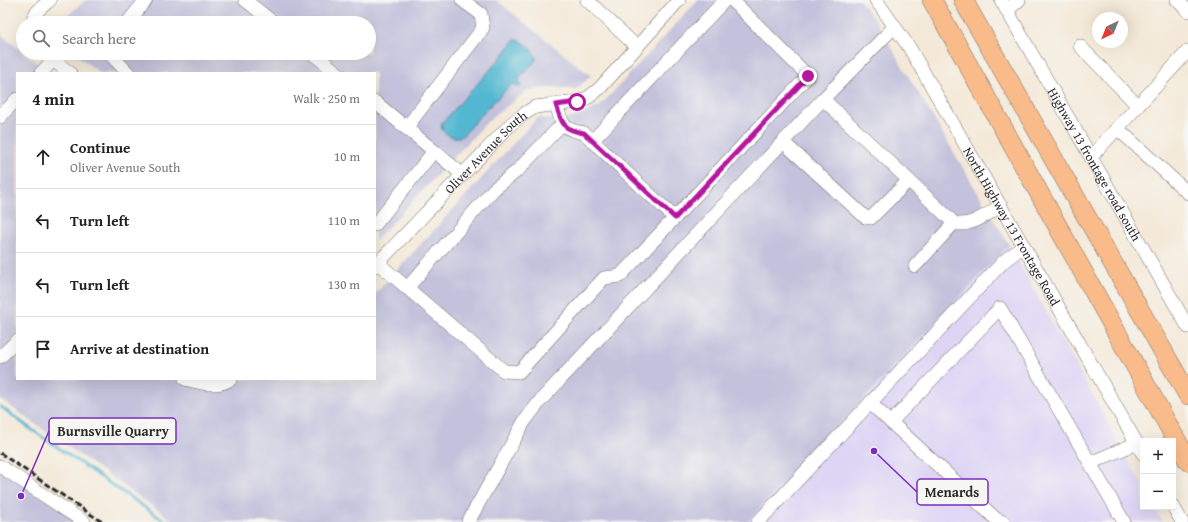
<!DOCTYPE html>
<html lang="en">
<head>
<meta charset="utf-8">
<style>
	:root { --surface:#fff; --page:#f6f6f6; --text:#222; --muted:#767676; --line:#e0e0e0 }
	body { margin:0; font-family:"Gentium Book Plus",serif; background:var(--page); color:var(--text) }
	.controls { position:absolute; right:12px; bottom:12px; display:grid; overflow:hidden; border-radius:0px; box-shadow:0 4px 16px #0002 }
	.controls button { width:36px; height:36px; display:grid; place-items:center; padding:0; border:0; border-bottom:1px solid var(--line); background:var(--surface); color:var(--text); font:20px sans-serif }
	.compass { position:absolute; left:1092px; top:12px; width:36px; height:36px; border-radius:50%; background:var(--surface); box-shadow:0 4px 16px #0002; rotate:223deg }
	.stop { position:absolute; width:12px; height:12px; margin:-9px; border:3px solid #b5179e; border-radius:50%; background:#fff }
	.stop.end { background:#b5179e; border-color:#fff; box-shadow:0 1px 4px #0008 }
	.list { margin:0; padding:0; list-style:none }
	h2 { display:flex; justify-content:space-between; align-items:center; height:52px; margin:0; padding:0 16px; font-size:17px }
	h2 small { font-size:13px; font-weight:400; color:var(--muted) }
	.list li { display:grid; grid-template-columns:26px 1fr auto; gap:12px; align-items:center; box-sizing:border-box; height:64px; padding:0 16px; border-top:1px solid var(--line) }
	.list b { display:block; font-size:15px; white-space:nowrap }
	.list p { margin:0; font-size:13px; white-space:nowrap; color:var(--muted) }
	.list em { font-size:13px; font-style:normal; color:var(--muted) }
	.icon { flex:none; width:22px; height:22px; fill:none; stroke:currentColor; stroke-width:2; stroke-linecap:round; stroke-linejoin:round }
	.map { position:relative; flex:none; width:1188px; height:522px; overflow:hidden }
	.search { position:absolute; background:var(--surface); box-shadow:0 4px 16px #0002; left:16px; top:16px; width:360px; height:44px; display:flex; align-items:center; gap:10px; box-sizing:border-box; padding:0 14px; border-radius:22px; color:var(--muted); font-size:15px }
	.panel { position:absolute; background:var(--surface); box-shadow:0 4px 16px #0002; left:16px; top:72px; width:360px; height:308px; border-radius:0px }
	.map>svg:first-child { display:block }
	.built { fill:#ded5f5 }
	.industrial { fill:#c3c1db }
	.water { fill:#53b7d1; stroke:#3f717e }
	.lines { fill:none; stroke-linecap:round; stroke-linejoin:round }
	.stream { stroke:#53b7d1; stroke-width:3 }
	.minor-casing { stroke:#716e68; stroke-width:14 }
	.highway-casing { stroke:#716e68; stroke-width:20 }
	.minor { stroke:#fff; stroke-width:13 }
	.highway { stroke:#fabb8b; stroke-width:19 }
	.rail { stroke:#2b2b2b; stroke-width:3; stroke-dasharray:6 3; stroke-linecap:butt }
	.route { stroke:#b5179e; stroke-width:5 }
	.labels { text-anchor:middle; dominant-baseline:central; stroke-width:4; stroke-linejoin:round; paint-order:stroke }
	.street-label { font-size:13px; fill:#2b2b2b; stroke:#f6f6f2 }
	.leader { fill:none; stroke:#7b2cbf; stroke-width:1.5 }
	.callout-dot { fill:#7b2cbf; stroke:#f6f6f2; stroke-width:1.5 }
	.callout { fill:#f6f6f2; stroke:#7b2cbf; stroke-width:1.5 }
	.callout-label { font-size:14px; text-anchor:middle; font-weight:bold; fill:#2b2b2b }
</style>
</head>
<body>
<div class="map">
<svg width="1188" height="522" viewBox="0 0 1188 522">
	<rect width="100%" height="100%" fill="#f6f6f2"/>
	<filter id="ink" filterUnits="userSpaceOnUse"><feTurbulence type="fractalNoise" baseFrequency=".025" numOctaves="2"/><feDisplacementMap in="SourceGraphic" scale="8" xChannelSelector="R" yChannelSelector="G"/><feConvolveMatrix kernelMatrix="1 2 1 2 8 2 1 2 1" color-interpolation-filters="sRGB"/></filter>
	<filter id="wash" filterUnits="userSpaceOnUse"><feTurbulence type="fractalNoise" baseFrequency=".012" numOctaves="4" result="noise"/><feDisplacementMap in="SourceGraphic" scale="16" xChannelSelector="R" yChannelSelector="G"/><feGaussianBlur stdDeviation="0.9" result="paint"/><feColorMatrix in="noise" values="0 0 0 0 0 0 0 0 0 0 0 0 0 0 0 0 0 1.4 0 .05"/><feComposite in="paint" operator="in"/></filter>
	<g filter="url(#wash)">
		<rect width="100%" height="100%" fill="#f4e9d8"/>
		<!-- built -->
		<path class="built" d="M1009 245 1143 486V507H1154L1163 522H747Z"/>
		<!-- industrial -->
		<path class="industrial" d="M86 0H496L591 76 575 90 555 87 528 90 490 119 375 241V73H100L74 53H369V23H58Z
			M698 0H859L875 20 1009 245 747 522H175L0 399V34L49 73H17V379H375V294L537 118 552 119 573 118 600 106Z
			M0 470 82 522H0Z"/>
		<!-- water -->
		<path class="water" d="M515 40C524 40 532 49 536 57V60L519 79 521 86 518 87 515 84H512C498 98 483 112 470 127 467 131 464 136 459 137 452 139 447 134 442 130L441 124 497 62Z"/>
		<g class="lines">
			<!-- stream -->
			<path class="stream" d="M0 406 28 427 166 522"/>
		</g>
	</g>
	<g filter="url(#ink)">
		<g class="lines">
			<defs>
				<g id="minor">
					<path d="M245 0 274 23"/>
					<path d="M587 0 637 47"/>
					<path id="s1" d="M876 0 909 47 1143 454"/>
					<path id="s2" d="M1001 0 1188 327"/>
					<path d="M1177 0 1188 11"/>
					<path d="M1007 11 1019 0"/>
					<path d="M32 23C34 12 42 7 50 0"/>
					<path d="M127 23 146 0"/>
					<path d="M895 26 823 99 954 223C970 228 987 214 1001 206"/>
					<path d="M1080 46 1138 106"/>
					<path d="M44 53 70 73"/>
					<path d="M111 53V55L128 73"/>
					<path d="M312 53 338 73"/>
					<path d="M41 73 53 60"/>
					<path d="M375 102 463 175"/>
					<path d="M556 105C563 125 562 129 584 133L675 218"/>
					<path d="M0 117 17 99"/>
					<path d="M406 128 483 28 481 14 462 0"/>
					<path d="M1117 128 1188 193"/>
					<path d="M592 141 725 0"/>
					<path d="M783 142 865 217 871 218 909 180"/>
					<path d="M1091 157 1188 51"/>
					<path d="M375 225 434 151"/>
					<path d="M378 263 504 371 519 372 604 278 620 276 808 76 732 0"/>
					<path id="s3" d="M375 266 512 123 524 114 535 107 577 102 589 97 600 88 679 0"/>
					<path d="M915 266 954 223"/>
					<path d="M407 288 494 189 517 171 562 124"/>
					<path d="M0 357 17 341"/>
					<path d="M185 379C200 383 217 388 231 379"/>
					<path d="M870 403 996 519 1003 522"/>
					<path d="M891 422 1000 308 1090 463"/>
					<path d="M0 466 84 522"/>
					<path d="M1173 506 1182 522"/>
					<path d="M468 522 524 422 540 401 823 99"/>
					<path d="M758 522 1004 261 1024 246"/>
					<path d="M1124 522 1090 463 1137 443"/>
				</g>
				<path id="highway" d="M932 0 1188 461
					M963 0 1188 395"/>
			</defs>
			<!-- minor casing -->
			<use href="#minor" class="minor-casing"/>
			<!-- highway casing -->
			<use href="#highway" class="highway-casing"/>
			<!-- minor -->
			<use href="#minor" class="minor"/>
			<!-- highway -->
			<use href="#highway" class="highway"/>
			<!-- rail -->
			<path class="rail" d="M0 453 102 522"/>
		</g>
	</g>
	<g class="lines" filter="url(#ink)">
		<!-- route -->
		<path class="route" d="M577 102 556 105C563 125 562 129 584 133L675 218 808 76"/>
	</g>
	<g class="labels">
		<!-- street labels -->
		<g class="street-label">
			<text stroke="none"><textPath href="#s3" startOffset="159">Oliver Avenue South</textPath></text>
			<text stroke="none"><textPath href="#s2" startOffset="189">Highway 13 frontage road south</textPath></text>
			<text stroke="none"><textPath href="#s1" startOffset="264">North Highway 13 Frontage Road</textPath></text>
		</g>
	</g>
	<!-- callouts -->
	<path class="leader" d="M21 496L49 431M874 451L917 492"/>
	<g class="callout-dot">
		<circle cx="21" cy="496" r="4"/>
		<circle cx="874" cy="451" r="4"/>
	</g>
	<g class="callout">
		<rect x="49" y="418" width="127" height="26" rx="4"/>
		<rect x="917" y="479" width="71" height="26" rx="4"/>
	</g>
	<g class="callout-label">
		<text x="113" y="436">Burnsville Quarry</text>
		<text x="952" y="497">Menards</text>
	</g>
</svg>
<div class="controls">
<button>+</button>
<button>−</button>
</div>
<svg class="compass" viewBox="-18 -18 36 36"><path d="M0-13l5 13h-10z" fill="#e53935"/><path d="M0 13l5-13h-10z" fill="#767676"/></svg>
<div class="stop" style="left:577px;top:102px"></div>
<div class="stop end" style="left:808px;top:76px"></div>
<div class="search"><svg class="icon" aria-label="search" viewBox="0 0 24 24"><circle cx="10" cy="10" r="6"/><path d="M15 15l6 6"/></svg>Search here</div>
<section class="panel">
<h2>4 min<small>Walk · 250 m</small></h2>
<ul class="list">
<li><svg class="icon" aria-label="ahead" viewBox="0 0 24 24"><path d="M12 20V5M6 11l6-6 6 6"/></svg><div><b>Continue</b><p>Oliver Avenue South</p></div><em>10 m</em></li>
<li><svg class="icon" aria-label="left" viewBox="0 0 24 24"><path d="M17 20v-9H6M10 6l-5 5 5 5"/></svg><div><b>Turn left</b></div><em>110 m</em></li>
<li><svg class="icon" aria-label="left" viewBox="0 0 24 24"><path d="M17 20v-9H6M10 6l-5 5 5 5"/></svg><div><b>Turn left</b></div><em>130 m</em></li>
<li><svg class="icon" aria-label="arrive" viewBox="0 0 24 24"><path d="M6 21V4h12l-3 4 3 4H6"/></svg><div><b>Arrive at destination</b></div></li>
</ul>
</section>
</div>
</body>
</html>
